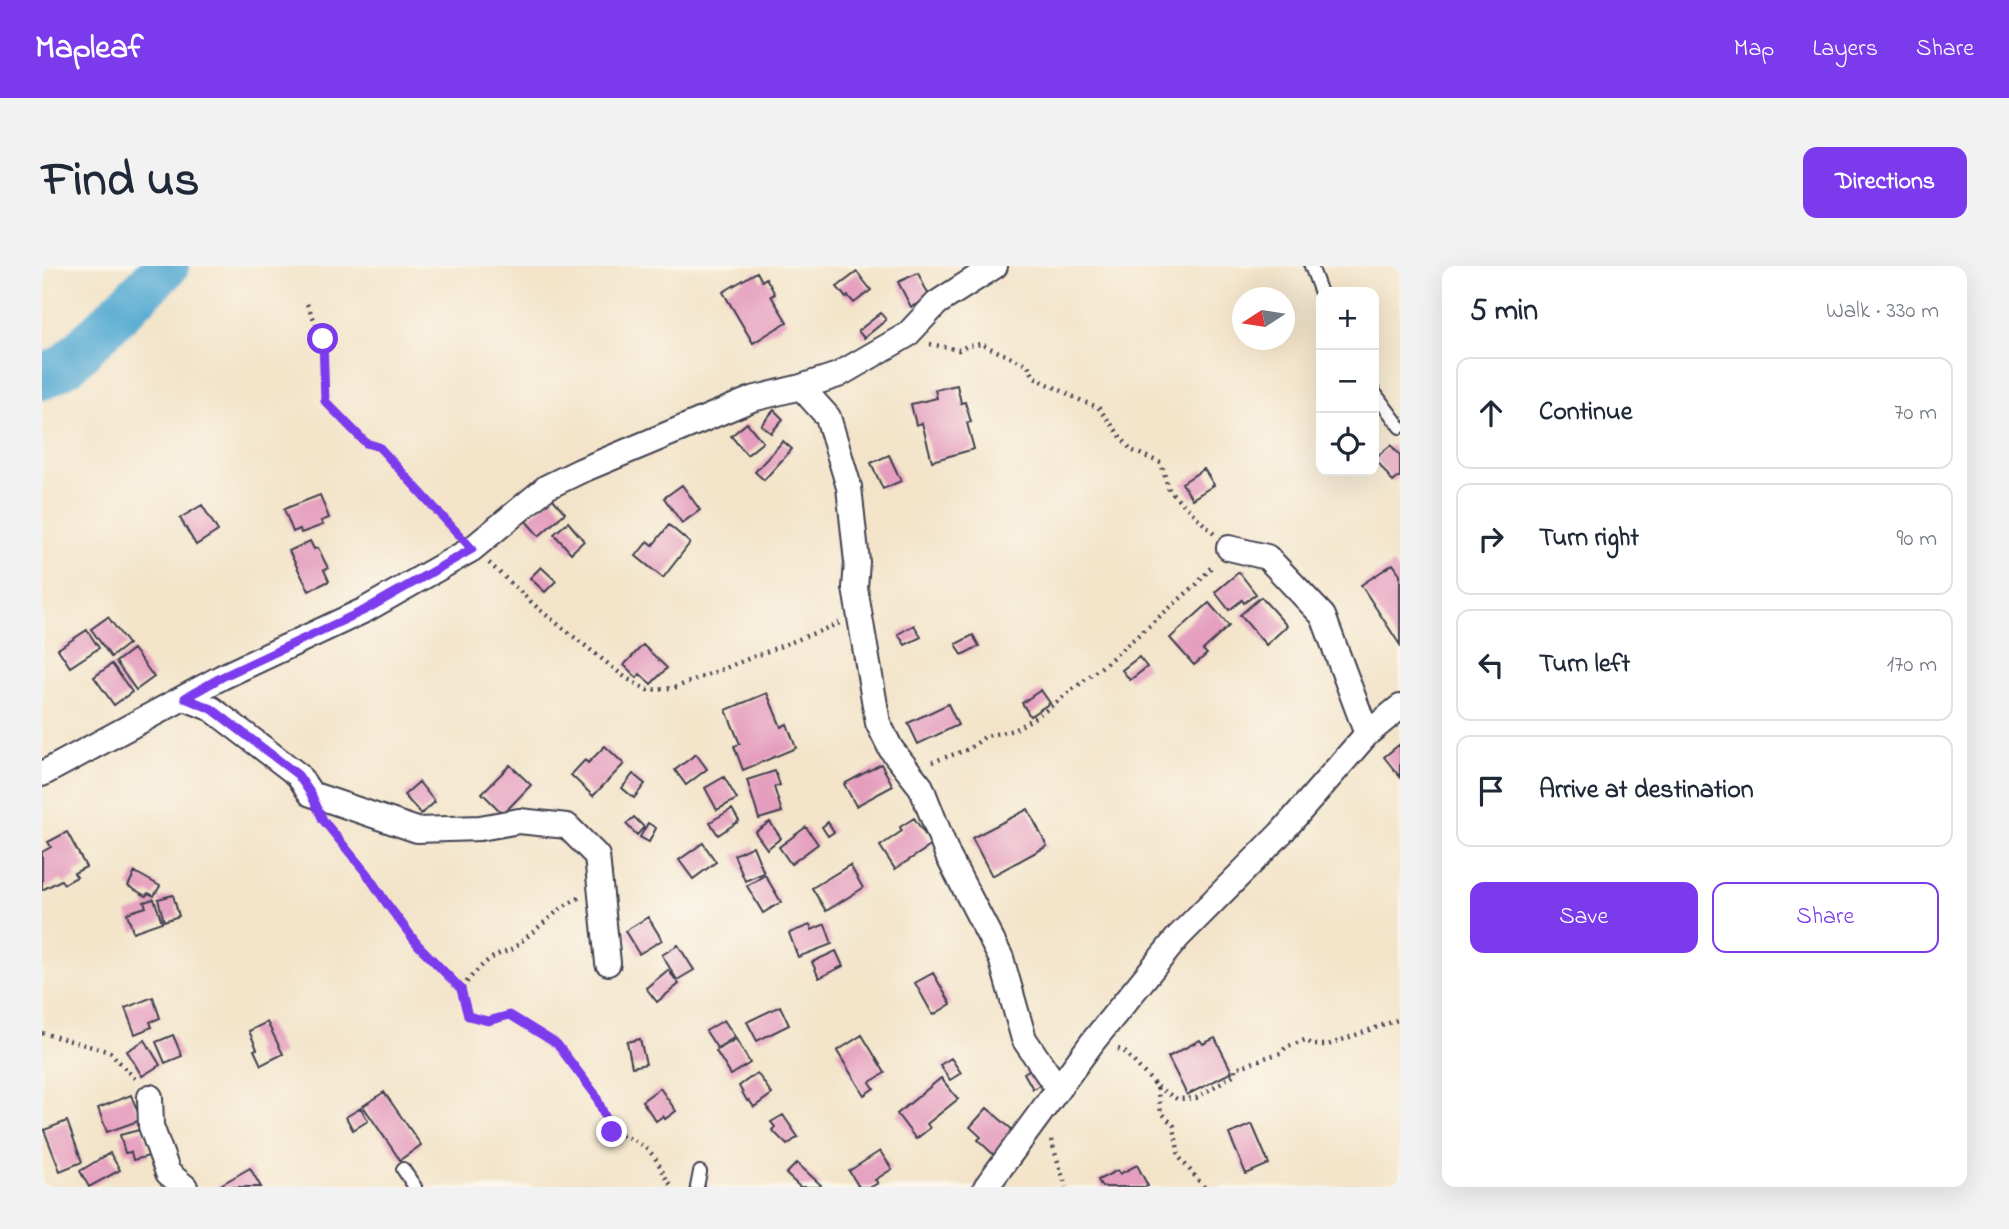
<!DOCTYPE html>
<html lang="en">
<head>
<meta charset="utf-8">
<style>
	:root { --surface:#fff; --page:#f2f2f3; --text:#1f2937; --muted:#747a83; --line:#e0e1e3; --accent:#7c3aed }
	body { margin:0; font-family:"Indie Flower",sans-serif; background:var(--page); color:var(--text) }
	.controls { position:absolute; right:21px; top:21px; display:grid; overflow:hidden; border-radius:14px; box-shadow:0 7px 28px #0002 }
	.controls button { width:63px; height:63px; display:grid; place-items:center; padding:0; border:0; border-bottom:2px solid var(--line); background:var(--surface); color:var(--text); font:35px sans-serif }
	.compass { position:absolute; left:1190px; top:21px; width:63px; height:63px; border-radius:50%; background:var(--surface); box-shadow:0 7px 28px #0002; rotate:258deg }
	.stop { position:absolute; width:21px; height:21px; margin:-16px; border:5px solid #7c3aed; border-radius:50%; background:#fff }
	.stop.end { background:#7c3aed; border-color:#fff; box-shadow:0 2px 7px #0008 }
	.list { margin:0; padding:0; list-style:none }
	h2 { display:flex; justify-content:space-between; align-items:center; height:91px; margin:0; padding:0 28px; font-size:30px }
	h2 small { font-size:23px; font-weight:400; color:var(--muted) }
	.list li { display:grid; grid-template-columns:46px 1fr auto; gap:21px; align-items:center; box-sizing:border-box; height:112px; margin:0 14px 14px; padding:0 14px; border:2px solid var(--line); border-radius:14px }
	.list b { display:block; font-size:26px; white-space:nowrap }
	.list em { font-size:23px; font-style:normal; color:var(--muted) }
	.actions { display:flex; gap:14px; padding:21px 28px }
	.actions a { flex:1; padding:16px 0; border:2px solid var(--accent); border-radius:14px; text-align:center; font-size:24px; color:var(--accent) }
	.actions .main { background:var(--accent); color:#fff }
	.icon { flex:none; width:38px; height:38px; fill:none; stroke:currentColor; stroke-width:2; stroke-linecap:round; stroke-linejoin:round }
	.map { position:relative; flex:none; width:1358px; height:921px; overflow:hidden; border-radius:14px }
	header { display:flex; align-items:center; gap:42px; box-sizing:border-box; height:98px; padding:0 35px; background:var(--accent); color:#fff }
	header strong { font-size:33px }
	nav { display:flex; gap:38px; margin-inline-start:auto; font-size:24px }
	.intro { display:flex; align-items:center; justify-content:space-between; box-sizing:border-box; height:168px; padding:0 42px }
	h1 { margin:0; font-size:49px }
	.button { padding:18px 32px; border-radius:14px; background:var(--accent); color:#fff; font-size:24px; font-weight:700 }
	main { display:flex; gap:42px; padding:0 42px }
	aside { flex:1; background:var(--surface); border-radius:14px; box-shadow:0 7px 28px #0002 }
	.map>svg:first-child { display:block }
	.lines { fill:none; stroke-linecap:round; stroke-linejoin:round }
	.river { stroke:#57abd3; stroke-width:44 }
	.building { fill:#e59ebe }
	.lane-casing { stroke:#413f50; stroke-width:16 }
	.street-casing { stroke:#413f50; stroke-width:28 }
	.path { stroke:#413f50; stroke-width:4.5; stroke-dasharray:2 5; stroke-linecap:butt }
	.lane { stroke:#fff; stroke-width:12 }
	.street { stroke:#fff; stroke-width:24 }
	.route { stroke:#7c3aed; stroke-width:9 }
</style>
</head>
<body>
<header>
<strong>Mapleaf</strong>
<nav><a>Map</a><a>Layers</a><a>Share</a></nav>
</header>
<div class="intro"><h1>Find us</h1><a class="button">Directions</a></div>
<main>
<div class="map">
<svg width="1358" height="921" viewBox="0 0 1358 921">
	<rect width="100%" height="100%" fill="#fbf7ec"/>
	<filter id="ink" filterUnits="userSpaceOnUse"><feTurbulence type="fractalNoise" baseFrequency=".0143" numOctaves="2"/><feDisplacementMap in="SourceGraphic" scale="14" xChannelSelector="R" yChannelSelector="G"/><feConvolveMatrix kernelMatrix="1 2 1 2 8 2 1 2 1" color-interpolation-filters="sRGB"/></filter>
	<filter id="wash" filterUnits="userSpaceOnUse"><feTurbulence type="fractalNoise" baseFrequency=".00686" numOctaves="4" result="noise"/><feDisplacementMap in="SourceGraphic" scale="28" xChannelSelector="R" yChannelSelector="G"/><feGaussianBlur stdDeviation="1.57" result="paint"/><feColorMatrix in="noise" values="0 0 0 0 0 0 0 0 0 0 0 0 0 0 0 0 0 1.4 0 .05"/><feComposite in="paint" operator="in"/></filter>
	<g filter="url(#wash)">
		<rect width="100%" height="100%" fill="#f3e4c9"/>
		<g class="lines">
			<!-- river -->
			<path class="river" d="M0 112 24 99 125 0"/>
		</g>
		<g id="blocks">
			<!-- building -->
			<path class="building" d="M715 6 720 15 724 12 733 28 729 30 745 56 711 77 681 26Z
				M815 6 829 24 812 37 806 30 804 32 795 21Z
				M876 7 888 32 869 41 856 16Z
				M839 47 844 54 822 72 816 65Z
				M915 119 919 137 923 136 929 156 925 157 932 183 890 195 880 157 874 159 869 138 895 132 893 124Z
				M732 144 741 153 729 167 719 159Z
				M705 157 721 176 705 189 689 170Z
				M741 175 750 183 722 214 713 206Z
				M1349 179 1358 190V210L1351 216 1333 192Z
				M847 189 859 215 841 223 829 197Z
				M1162 203 1172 219 1150 233 1140 217Z
				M640 219 658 244 640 257 622 232Z
				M278 229 287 252 279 255 281 259 259 267 258 263 251 266 242 243Z
				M510 232 523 247 497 270 483 254Z
				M160 239 176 265 154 279 138 252Z
				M526 256 542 275 529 287 512 268Z
				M627 259 648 277 621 312 594 290 606 275 611 279Z
				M268 275 272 283 276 282 286 302 282 304 287 315 267 325 247 285Z
				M1351 298 1358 308V379L1319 319Z
				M499 301 514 315 503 326 488 312Z
				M1197 306 1214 328 1202 337 1200 334 1187 344 1173 326Z
				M1219 331 1245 360 1224 379 1198 349Z
				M1167 337 1187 360 1161 384 1165 388 1152 399 1128 372Z
				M66 351 86 378 69 391 49 363Z
				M872 359 879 371 863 379 856 368Z
				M45 364 57 382 28 401 16 383Z
				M931 369 937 380 920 389 914 378Z
				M601 379 625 402 609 418 598 408 595 412 582 399Z
				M91 383 112 411 94 424 74 396Z
				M1097 391 1105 401 1088 414 1080 404Z
				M70 398 90 426 72 439 52 411Z
				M999 424 1008 437 988 450 980 437Z
				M725 427 739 461 745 458 754 482 701 504 692 480 698 478 684 444Z
				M906 438 916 459 876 478 866 457Z
				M1358 478V511L1342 491Z
				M563 480 582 498 551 530 529 509 543 494 546 497Z
				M654 488 665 503 644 519 633 504Z
				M839 498 851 520 814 540 802 518Z
				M468 499 489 519 461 548 440 527Z
				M733 505 738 519 732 521 740 546 717 553 705 514Z
				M591 508 603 518 592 532 580 522Z
				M682 511 695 533 675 544 663 522Z
				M377 516 393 536 379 548 362 529Z
				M690 543 697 555 676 569 668 556Z
				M986 543 1005 580 950 610 930 572Z
				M592 551 602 561 595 569 584 558Z
				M872 552 890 579 853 603 838 580 860 565 858 561Z
				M728 556 739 572 725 583 713 566Z
				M786 556 792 566 786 570 780 561Z
				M606 557 614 562 607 576 598 571Z
				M764 561 776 578 749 598 737 581Z
				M25 566 44 601 32 607 35 611 22 618 19 614 0 624V586L9 581 6 576Z
				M661 577 674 596 651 613 637 594Z
				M711 580 722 607 703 615 692 589Z
				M808 599 821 622 784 645 770 622Z
				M93 606 118 620 112 630 106 627 104 630 86 620Z
				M723 609 739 636 721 647 705 620Z
				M131 629 137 650 122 655 116 633Z
				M112 633 120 656 91 666 85 647 104 641 102 636Z
				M606 651 620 674 597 688 583 665Z
				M783 658 790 678 756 691 747 667 768 659 770 664Z
				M636 679 652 704 635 714 620 689Z
				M794 685 801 700 777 712 770 696Z
				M626 704 637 718 615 736 604 722Z
				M891 707 909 738 891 749 873 717Z
				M111 731 118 752 108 756 110 761 93 768 83 742Z
				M738 740 747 759 715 775 705 756Z
				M682 754 693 771 675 782 664 765Z
				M225 756 241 788 219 799 212 784 215 783 207 765Z
				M131 769 140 790 123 797 114 776Z
				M820 769 843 807 828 816 832 822 822 829 795 785Z
				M1173 772 1190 806 1145 829 1126 791 1158 774 1161 778Z
				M598 773 604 798 590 801 585 776Z
				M694 773 708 797 689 809 674 785Z
				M103 774 118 799 100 810 85 785Z
				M909 792 919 807 908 814 898 799Z
				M992 801 1001 817 991 823 982 807Z
				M715 807 730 828 712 841 707 834 705 835 697 820Z
				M899 812 916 833 885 858 888 862 874 873 855 848Z
				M618 822 634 845 623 853 621 850 614 855 600 835Z
				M342 826 379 879 358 894 321 840Z
				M89 829 99 854 65 866 56 842Z
				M319 842 326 855 311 864 304 851Z
				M945 842 973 866 952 889 936 874 939 871 928 861Z
				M741 849 756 871 745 879 730 864 733 861 729 856Z
				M25 855 40 896 18 905 2 864Z
				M1210 858 1227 898 1204 908 1187 868Z
				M101 863 107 890 91 894 89 886 83 887 78 869Z
				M838 885 850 903 833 914 836 917 829 921H817L807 905Z
				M68 887 78 904 47 921 38 905Z
				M755 897 779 919 777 921H758L744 908Z
				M1095 899 1106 920 1103 921H1060L1056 914 1076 904 1078 908Z
				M208 902 219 921H175Z"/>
		</g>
	</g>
	<g filter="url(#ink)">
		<use href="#blocks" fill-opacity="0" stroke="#413f50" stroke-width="2"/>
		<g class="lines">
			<defs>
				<path id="lane" d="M1269 0 1279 27
					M1332 126 1358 161
					M361 903 373 921
					M655 921 658 906"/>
				<path id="street" d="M759 121 786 151 807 221 815 296 813 322 836 457 849 483 879 521 906 590 959 692 982 773 1016 823
					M1187 282 1225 291 1281 350 1325 468
					M143 432 170 443 256 509 269 528 375 564 438 562 477 555 525 560 555 590 566 697
					M0 508 180 411 323 344 430 283 505 221 538 205 710 133 759 121 796 109 865 69 895 37 953 0
					M108 831 109 860 126 907 143 921
					M944 921 1052 774 1136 671 1239 567 1325 468 1358 441"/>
			</defs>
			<!-- lane casing -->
			<use href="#lane" class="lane-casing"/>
			<!-- street casing -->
			<use href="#street" class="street-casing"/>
			<!-- path -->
			<path class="path" d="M265 38 281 73 283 135 324 178 337 181 416 267
				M888 78 917 84 925 80 939 78 986 99 992 111 1042 136 1056 141 1089 184 1119 197 1127 224 1172 268
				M447 297 498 344 584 412 605 424 632 422 798 357
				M890 496 927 483 944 470 972 464 1003 445 1062 399 1155 318 1171 299
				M287 561 325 608 376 679 419 723
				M537 632 522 640 468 685C447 688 432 707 419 723L426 750 446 755 468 749 515 778 553 828 570 867C586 870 603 878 613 892 620 902 622 912 631 921
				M0 767 68 786 94 814
				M1076 783 1082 785 1115 821 1119 846 1132 860 1137 891 1162 921
				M1115 821 1135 833 1154 832 1193 808V802C1210 798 1222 791 1239 787L1244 781 1263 774 1272 779H1286L1358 753
				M1009 874 1024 921"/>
			<!-- lane -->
			<use href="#lane" class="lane"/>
			<!-- street -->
			<use href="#street" class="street"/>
		</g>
	</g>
	<g class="lines" filter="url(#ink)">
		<!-- route -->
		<path class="route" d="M281 73 283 135 324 177 337 181 430 283 323 344 180 411 143 432 170 443 256 509 269 528 281 554 325 608 345 638 376 679 419 723 426 750 446 755 468 749 515 778 553 828 570 866"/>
	</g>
</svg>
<div class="controls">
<button>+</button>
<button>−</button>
<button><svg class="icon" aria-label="locate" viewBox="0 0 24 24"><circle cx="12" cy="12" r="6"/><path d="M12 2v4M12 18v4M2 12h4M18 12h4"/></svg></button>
</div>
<svg class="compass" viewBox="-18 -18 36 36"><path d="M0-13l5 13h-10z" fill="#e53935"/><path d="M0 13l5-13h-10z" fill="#747a83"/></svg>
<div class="stop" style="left:281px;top:73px"></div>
<div class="stop end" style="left:570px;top:866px"></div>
</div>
<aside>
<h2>5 min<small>Walk · 330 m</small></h2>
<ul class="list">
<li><svg class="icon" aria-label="ahead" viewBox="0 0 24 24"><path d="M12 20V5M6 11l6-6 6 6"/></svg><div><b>Continue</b></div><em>70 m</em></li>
<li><svg class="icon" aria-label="right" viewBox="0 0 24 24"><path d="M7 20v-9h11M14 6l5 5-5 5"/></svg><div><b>Turn right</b></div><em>90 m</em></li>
<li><svg class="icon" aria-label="left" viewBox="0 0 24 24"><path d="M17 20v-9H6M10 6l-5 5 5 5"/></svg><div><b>Turn left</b></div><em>170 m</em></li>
<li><svg class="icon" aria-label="arrive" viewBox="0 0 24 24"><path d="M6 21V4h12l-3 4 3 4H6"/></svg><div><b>Arrive at destination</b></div></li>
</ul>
<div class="actions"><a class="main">Save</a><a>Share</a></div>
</aside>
</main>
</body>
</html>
